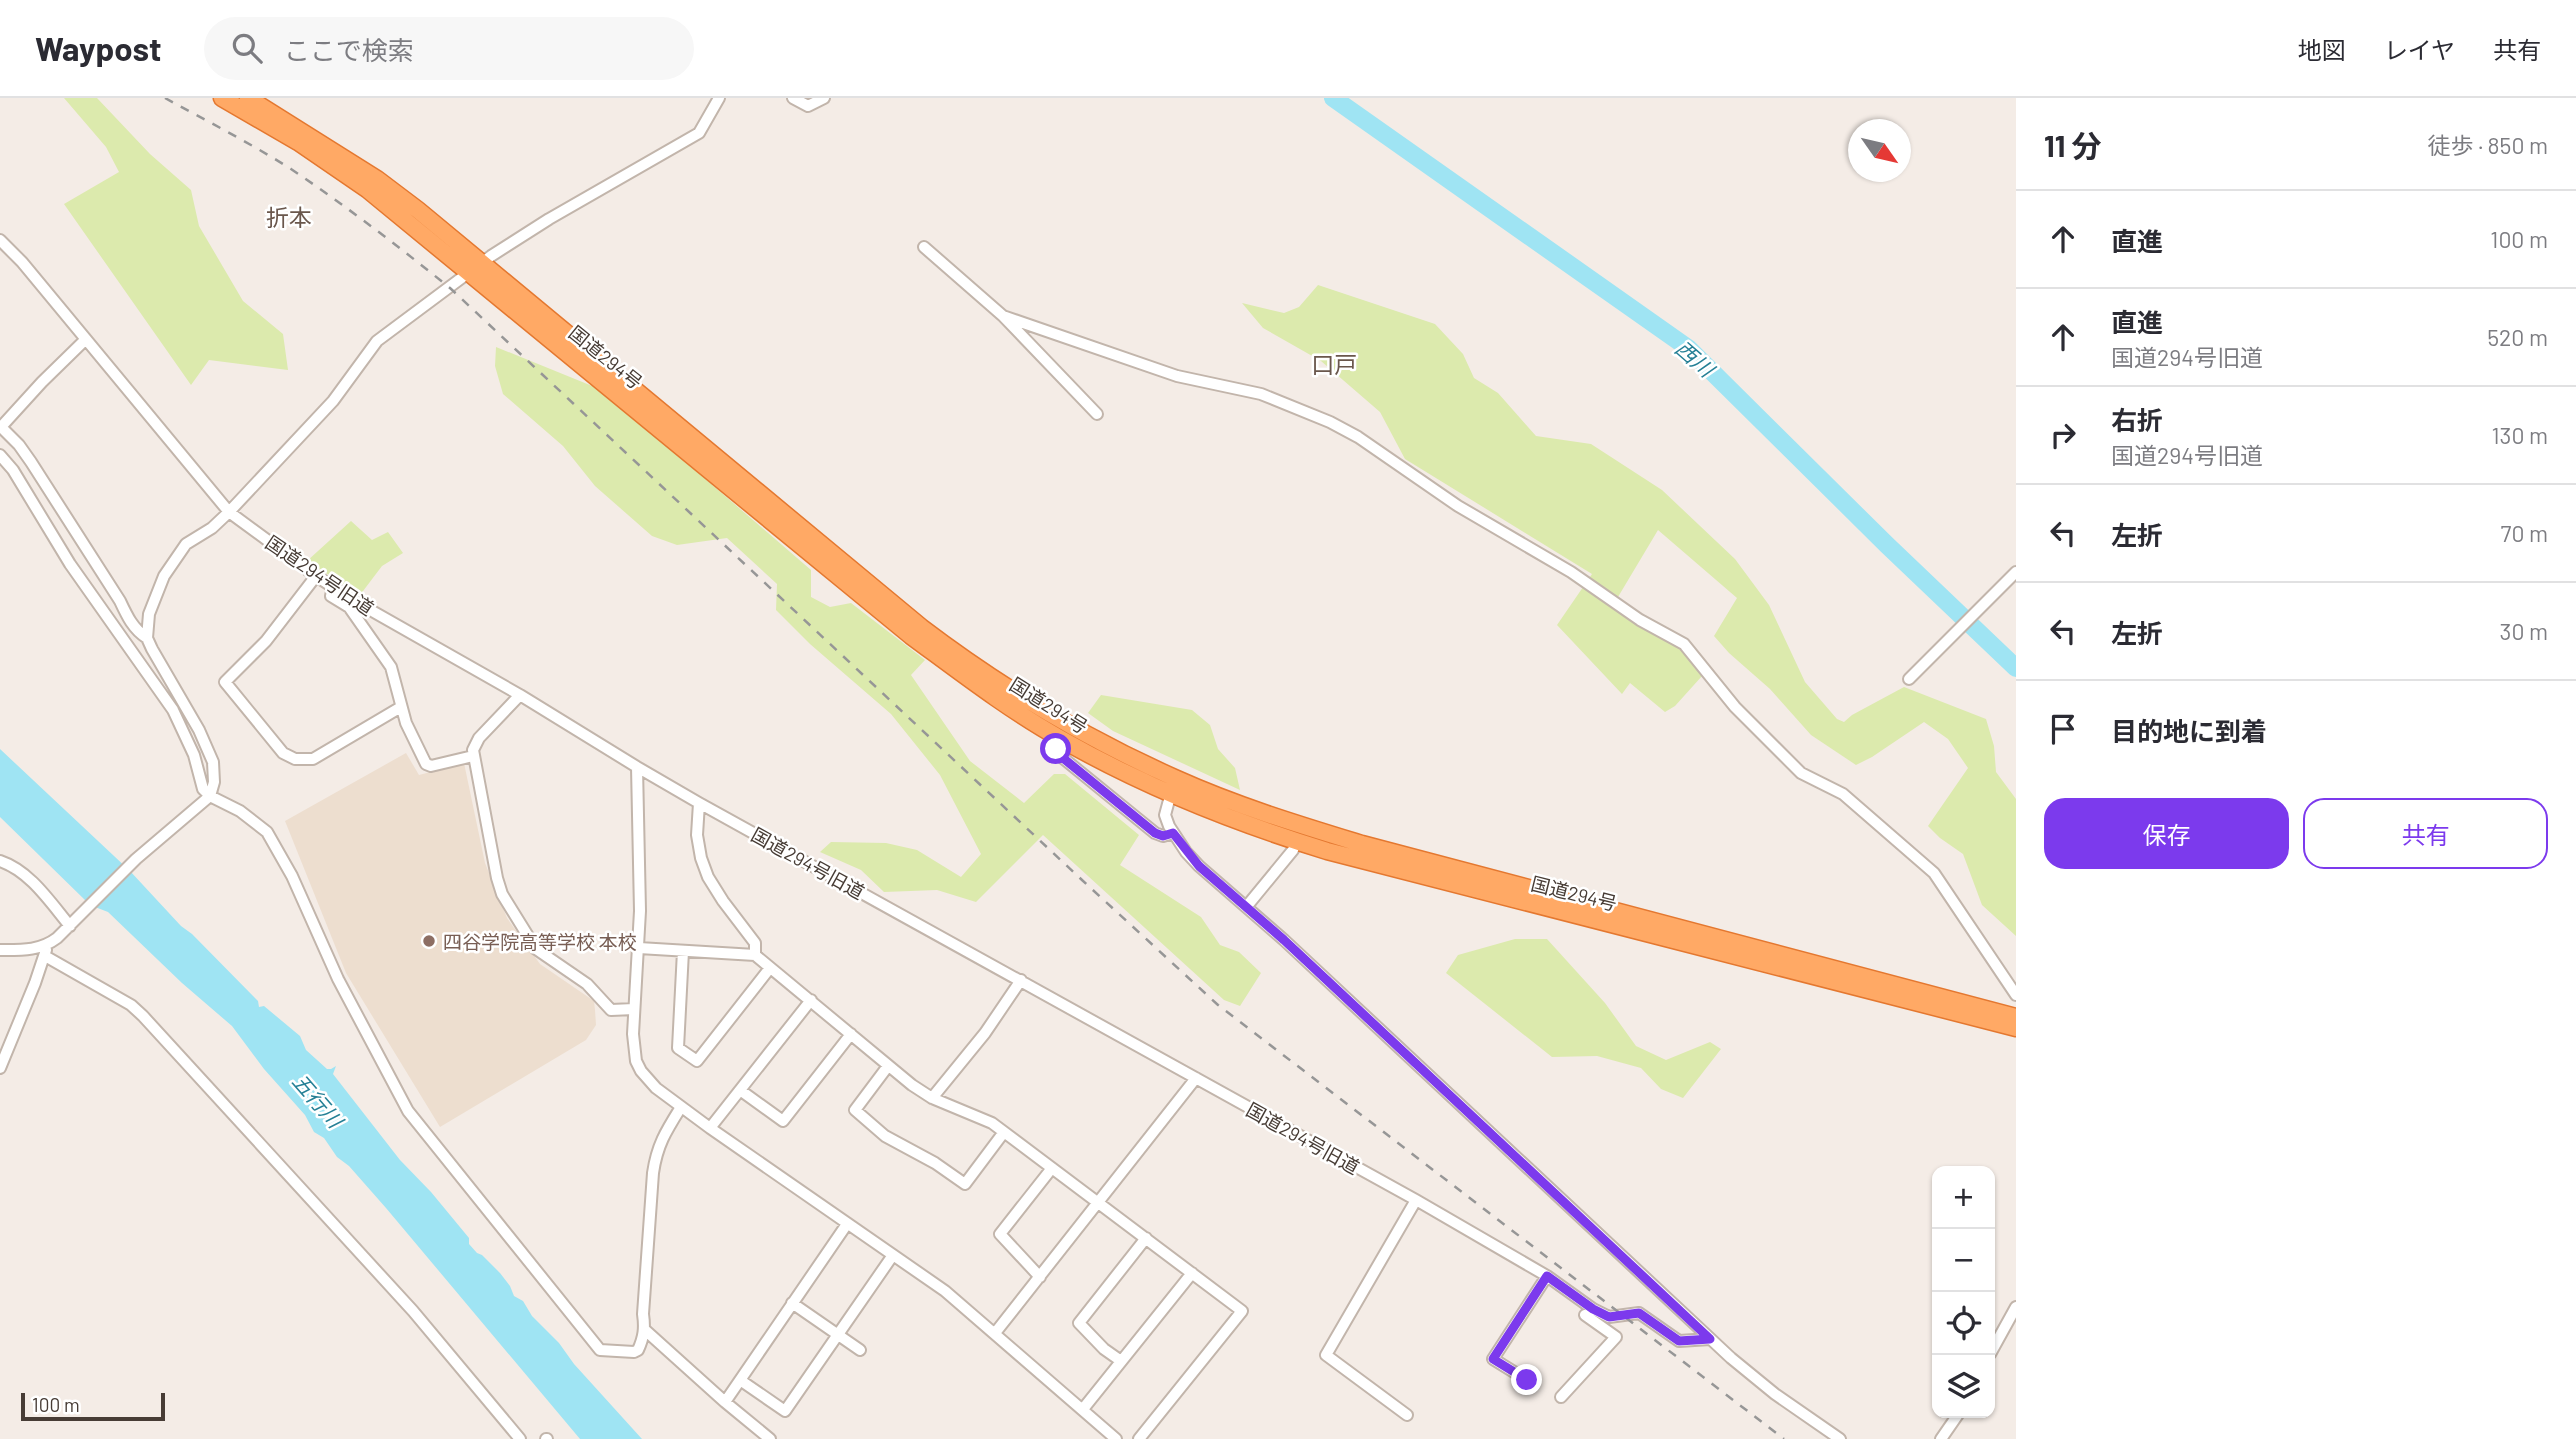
<!DOCTYPE html>
<html lang="ja">
<head>
<meta charset="utf-8">
<style>
	:root { --surface:#fff; --page:#f7f7f7; --text:#2b2b33; --muted:#7c7c81; --line:#e1e1e2; --accent:#7c3aed }
	body { margin:0; font-family:Barlow,"Noto Sans JP",sans-serif; background:var(--page); color:var(--text) }
	.controls { position:absolute; right:21px; bottom:21px; display:grid; overflow:hidden; border-radius:14px; box-shadow:0 2px 5px #0004 }
	.controls button { width:63px; height:63px; display:grid; place-items:center; padding:0; border:0; border-bottom:2px solid var(--line); background:var(--surface); color:var(--text); font:35px sans-serif }
	.compass { position:absolute; left:1848px; top:21px; width:63px; height:63px; border-radius:50%; background:var(--surface); box-shadow:0 2px 5px #0004; rotate:124deg }
	.scale { position:absolute; left:21px; bottom:18px; width:144px; box-sizing:border-box; padding-left:7px; border:4px solid #473c35; border-top:0; font-size:19px; line-height:24px; white-space:nowrap; color:#473c35; -webkit-text-stroke:5px #fff; paint-order:stroke }
	.stop { position:absolute; width:21px; height:21px; margin:-16px; border:5px solid #7c3aed; border-radius:50%; background:#fff }
	.stop.end { background:#7c3aed; border-color:#fff; box-shadow:0 2px 7px #0008 }
	.list { margin:0; padding:0; list-style:none }
	h2 { display:flex; justify-content:space-between; align-items:center; height:91px; margin:0; padding:0 28px; font-size:30px }
	h2 small { font-size:23px; font-weight:400; color:var(--muted) }
	.list li { display:grid; grid-template-columns:46px 1fr auto; gap:21px; align-items:center; box-sizing:border-box; height:98px; padding:0 28px; border-top:2px solid var(--line) }
	.list b { display:block; font-size:26px; white-space:nowrap }
	.list p { margin:0; font-size:23px; white-space:nowrap; color:var(--muted) }
	.list em { font-size:23px; font-style:normal; color:var(--muted) }
	.actions { display:flex; gap:14px; padding:21px 28px }
	.actions a { flex:1; padding:16px 0; border:2px solid var(--accent); border-radius:21px; text-align:center; font-size:24px; color:var(--accent) }
	.actions .main { background:var(--accent); color:#fff }
	.icon { flex:none; width:38px; height:38px; fill:none; stroke:currentColor; stroke-width:2; stroke-linecap:round; stroke-linejoin:round }
	.map { position:relative; flex:none; width:2016px; height:1341px; overflow:hidden }
	header { display:flex; align-items:center; gap:42px; box-sizing:border-box; height:98px; padding:0 35px; background:var(--surface); border-bottom:2px solid var(--line) }
	header strong { font-size:33px }
	nav { display:flex; gap:38px; margin-inline-start:auto; font-size:24px }
	.search { width:490px; height:63px; background:var(--page); display:flex; align-items:center; gap:18px; box-sizing:border-box; padding:0 24px; border-radius:38px; color:var(--muted); font-size:26px }
	main { display:flex }
	aside { flex:1; background:var(--surface) }
	.map>svg:first-child { display:block }
	.education { fill:#eddecf }
	.green { fill:#dceaad }
	.water { fill:#9fe4f3 }
	.lines { fill:none; stroke-linecap:round; stroke-linejoin:round }
	.river { stroke:#9fe4f3; stroke-width:18 }
	.minor-casing { stroke:#c2b5ab; stroke-width:14 }
	.highway-casing { stroke:#e47830; stroke-width:19 }
	.minor { stroke:#fff; stroke-width:10 }
	.highway { stroke:#ffa965; stroke-width:16 }
	.rail { stroke:#969696; stroke-width:2.5; stroke-dasharray:9 9; stroke-linecap:butt }
	.route { stroke:#7c3aed; stroke-width:9 }
	.education-dot { fill:#8d6e63; stroke:#fff; stroke-width:2.5 }
	.labels { text-anchor:middle; dominant-baseline:central; stroke-width:5; stroke-linejoin:round; paint-order:stroke }
	.street-label { font-size:19px; fill:#473c35; stroke:#fff }
	.education-label { font-size:19px; fill:#785e54; stroke:#fff; text-anchor:start }
	.water-label { font-size:21px; font-style:italic; fill:#258096; stroke:#fff }
	.quarter-label { font-size:23px; fill:#6a574c; stroke:#fff }
</style>
</head>
<body>
<header>
<strong>Waypost</strong>
<div class="search"><svg class="icon" aria-label="search" viewBox="0 0 24 24"><circle cx="10" cy="10" r="6"/><path d="M15 15l6 6"/></svg>ここで検索</div>
<nav><a>地図</a><a>レイヤ</a><a>共有</a></nav>
</header>
<main>
<div class="map">
<svg width="2016" height="1341" viewBox="0 0 2016 1341">
	<rect width="100%" height="100%" fill="#f4ece6"/>
	<!-- education -->
	<path class="education" d="M406 655 419 677 464 665 485 765 507 820 540 866 594 903 595 912 596 927 586 942 440 1029 346 875 285 723Z"/>
	<!-- green -->
	<path class="green" d="M64 0H97L150 56 191 92 199 128 243 203 283 236 288 272 209 262 191 287 64 106 119 74 106 49Z
		M1318 187 1435 226 1463 256 1474 280 1498 295 1536 338 1591 346 1662 392 1735 461 1769 507 1805 584 1837 621 1844 624 1852 617 1904 589 1986 621 1994 648 1996 674 2016 701V838L1982 807 1963 756 1940 740 1928 728 1968 670 1948 641 1924 624 1872 659 1856 667 1811 637 1770 591 1729 555 1714 538 1737 500 1658 432 1612 509 1680 550 1702 578 1675 608 1665 614 1630 585 1622 596 1557 527 1592 476 1405 361 1380 314 1321 263 1263 230 1242 205 1284 215 1299 209Z
		M496 249 602 292 811 472V499L830 509 851 505 925 562 911 577 970 663 1024 705 1054 676H1065L1139 737 1120 767 1201 819 1220 847 1239 854 1261 875 1240 908 1224 902 1043 737 976 804 937 792 884 794 861 772 820 754 831 744 886 745 917 752 961 779 981 756 940 677 891 616 810 546 776 512 777 486 727 440 677 447 652 438 595 388 563 348 503 296 495 268Z
		M351 423 372 442 388 434 403 455 382 468 360 497 307 463Z
		M1101 597 1192 612 1210 627 1218 651 1235 670 1240 692 1113 633 1088 615Z
		M1515 841H1547L1605 905 1636 948 1666 962 1710 944 1721 951 1683 1000 1661 991 1641 970 1597 958 1552 959 1446 875 1458 857Z"/>
	<!-- water -->
	<path class="water" d="M0 651 130 773 181 828 192 836 258 903 259 909 264 908 300 938 306 952 327 971H331L336 968 333 976 400 1062 431 1094 469 1140V1146L477 1155 482 1157 500 1175 510 1188 514 1198 523 1203 532 1218 559 1245 574 1266 642 1341H580L386 1110 349 1068 337 1059 324 1040 314 1034 305 1017 264 971 232 928 182 885 108 814 95 809 86 803 0 719Z"/>
	<g class="lines">
		<!-- river -->
		<path class="river" d="M1333 0 1688 250 1887 447 2016 570"/>
		<defs>
			<path id="minor" d="M793 0 808 8 824 0
				M0 142 22 164 229 414 316 478 358 505 520 597 637 669 699 705 1416 1102 1547 1178 1593 1211 1609 1219 1639 1215 1679 1243 1710 1241
				M924 149 1003 218 1097 316
				M1003 218 1177 278 1261 296 1330 324 1358 339 1458 408 1571 474 1640 522 1684 546 1735 609 1801 675 1843 696 1934 775 2016 897
				M0 328 19 347 31 364 120 503C127 518 133 531 147 540
				M1 329 42 284 85 242
				M0 357 13 372 70 466 173 612 194 657 203 691 210 698 240 713 267 734 292 778 338 881 408 1013 600 1252 634 1254 638 1252C644 1239 645 1230 643 1216L653 1075C657 1047 666 1033 681 1009
				M316 478 266 543 225 584 283 655 295 661H313L401 609
				M333 489 331 498 349 509 391 569 406 625 426 666 431 668 473 658
				M1909 581 2016 474
				M520 597 479 640 473 652 497 780 502 796 536 851 587 886 611 912 634 911
				M1059 640 1056 651 1058 656 1155 735 1163 738 1173 735
				M637 669 640 813 633 936 636 963 641 973 656 990 710 1030 945 1193 1116 1341
				M1172 691 1165 717 1169 728 1186 754 1199 768 1284 842 1731 1260 1775 1296 1840 1341
				M699 705 697 737 701 760 708 779 723 803 755 845V857
				M0 763C30 773 50 804 70 828
				M1247 808 1293 752 1296 744
				M639 850 755 857 912 987 932 1000 992 1025 1242 1213 1139 1341
				M0 852C21 852 40 853 57 840L136 761 210 698 214 684 213 664 199 632 152 551 147 540 149 516 164 478 186 446 212 430 229 414 333 303 377 243 491 158 549 121 699 35 719 0
				M683 853 678 950 697 963 770 870
				M45 858 131 907 143 918 413 1213 520 1341
				M888 968 855 1012 885 1038 935 1065 965 1086 1004 1034
				M0 970 35 885 46 852
				M740 992 783 1023 851 936
				M932 1000 985 935 1021 882
				M710 1030 811 902
				M1040 1179 1000 1136 1052 1070
				M792 1205 860 1252
				M645 1232 725 1304 770 1341
				M995 1235 1196 980
				M1990 1256 2016 1209
				M1121 1263 1104 1251 1079 1225 1146 1140
				M740 1282 785 1313 893 1157
				M1527 1282 1493 1261 1547 1178
				M1561 1299 1616 1239 1585 1217
				M725 1304 847 1126
				M1083 1311 1192 1175
				M1407 1317 1326 1257 1416 1102
				M546 1341H547
				M1941 1341 1959 1315"/>
			<path id="highway" d="M222 0 298 44 368 92 911 538C960 574 1009 612 1061 641 1145 689 1236 725 1327 753L2016 930
				M248 0 377 81 418 112 921 529C1000 589 1085 640 1177 681 1237 708 1300 727 1362 746L2016 919"/>
		</defs>
		<!-- minor casing -->
		<use href="#minor" class="minor-casing"/>
		<!-- highway casing -->
		<use href="#highway" class="highway-casing"/>
		<!-- minor -->
		<use href="#minor" class="minor"/>
		<!-- highway -->
		<use href="#highway" class="highway"/>
		<!-- rail -->
		<path class="rail" d="M165 0C207 23 250 45 291 71 346 108 398 148 450 190L1082 782 1218 907 1784 1341"/>
	</g>
	<g class="lines">
		<!-- route -->
		<path class="route" d="M1056 651 1058 656 1155 735 1163 738 1173 735 1199 768 1284 842 1710 1241 1679 1243 1639 1215 1609 1219 1593 1211 1547 1178 1493 1261 1527 1282"/>
	</g>
	<!-- markers -->
	<circle class="education-dot" cx="429" cy="843" r="7"/>
	<g class="labels">
		<!-- street labels -->
		<g class="street-label">
			<text transform="translate(606 259) rotate(39)">国道294号</text>
			<text transform="translate(320 477) rotate(34)">国道294号旧道</text>
			<text transform="translate(1049 607) rotate(32)">国道294号</text>
			<text transform="translate(808 765) rotate(29)">国道294号旧道</text>
			<text transform="translate(1574 795) rotate(14)">国道294号</text>
			<text transform="translate(1303 1040) rotate(29)">国道294号旧道</text>
		</g>
		<!-- education labels -->
		<g class="education-label">
			<text x="443" y="843">四谷学院高等学校 本校</text>
		</g>
		<!-- water labels -->
		<g class="water-label">
			<text transform="translate(1695 260) rotate(41)">西川</text>
			<text transform="translate(318 1002) rotate(49)">五行川</text>
		</g>
		<!-- quarter labels -->
		<g class="quarter-label">
			<text x="289" y="119">折本</text>
			<text x="1334" y="266">口戸</text>
		</g>
	</g>
</svg>
<div class="controls">
<button>+</button>
<button>−</button>
<button><svg class="icon" aria-label="locate" viewBox="0 0 24 24"><circle cx="12" cy="12" r="6"/><path d="M12 2v4M12 18v4M2 12h4M18 12h4"/></svg></button>
<button><svg class="icon" aria-label="layers" viewBox="0 0 24 24"><path d="M12 4l9 5-9 5-9-5zM3 14l9 5 9-5"/></svg></button>
</div>
<svg class="compass" viewBox="-18 -18 36 36"><path d="M0-13l5 13h-10z" fill="#e53935"/><path d="M0 13l5-13h-10z" fill="#7c7c81"/></svg>
<div class="scale">100 m</div>
<div class="stop" style="left:1056px;top:651px"></div>
<div class="stop end" style="left:1527px;top:1282px"></div>
</div>
<aside>
<h2>11 分<small>徒歩 · 850 m</small></h2>
<ul class="list">
<li><svg class="icon" aria-label="ahead" viewBox="0 0 24 24"><path d="M12 20V5M6 11l6-6 6 6"/></svg><div><b>直進</b></div><em>100 m</em></li>
<li><svg class="icon" aria-label="ahead" viewBox="0 0 24 24"><path d="M12 20V5M6 11l6-6 6 6"/></svg><div><b>直進</b><p>国道294号旧道</p></div><em>520 m</em></li>
<li><svg class="icon" aria-label="right" viewBox="0 0 24 24"><path d="M7 20v-9h11M14 6l5 5-5 5"/></svg><div><b>右折</b><p>国道294号旧道</p></div><em>130 m</em></li>
<li><svg class="icon" aria-label="left" viewBox="0 0 24 24"><path d="M17 20v-9H6M10 6l-5 5 5 5"/></svg><div><b>左折</b></div><em>70 m</em></li>
<li><svg class="icon" aria-label="left" viewBox="0 0 24 24"><path d="M17 20v-9H6M10 6l-5 5 5 5"/></svg><div><b>左折</b></div><em>30 m</em></li>
<li><svg class="icon" aria-label="arrive" viewBox="0 0 24 24"><path d="M6 21V4h12l-3 4 3 4H6"/></svg><div><b>目的地に到着</b></div></li>
</ul>
<div class="actions"><a class="main">保存</a><a>共有</a></div>
</aside>
</main>
</body>
</html>
